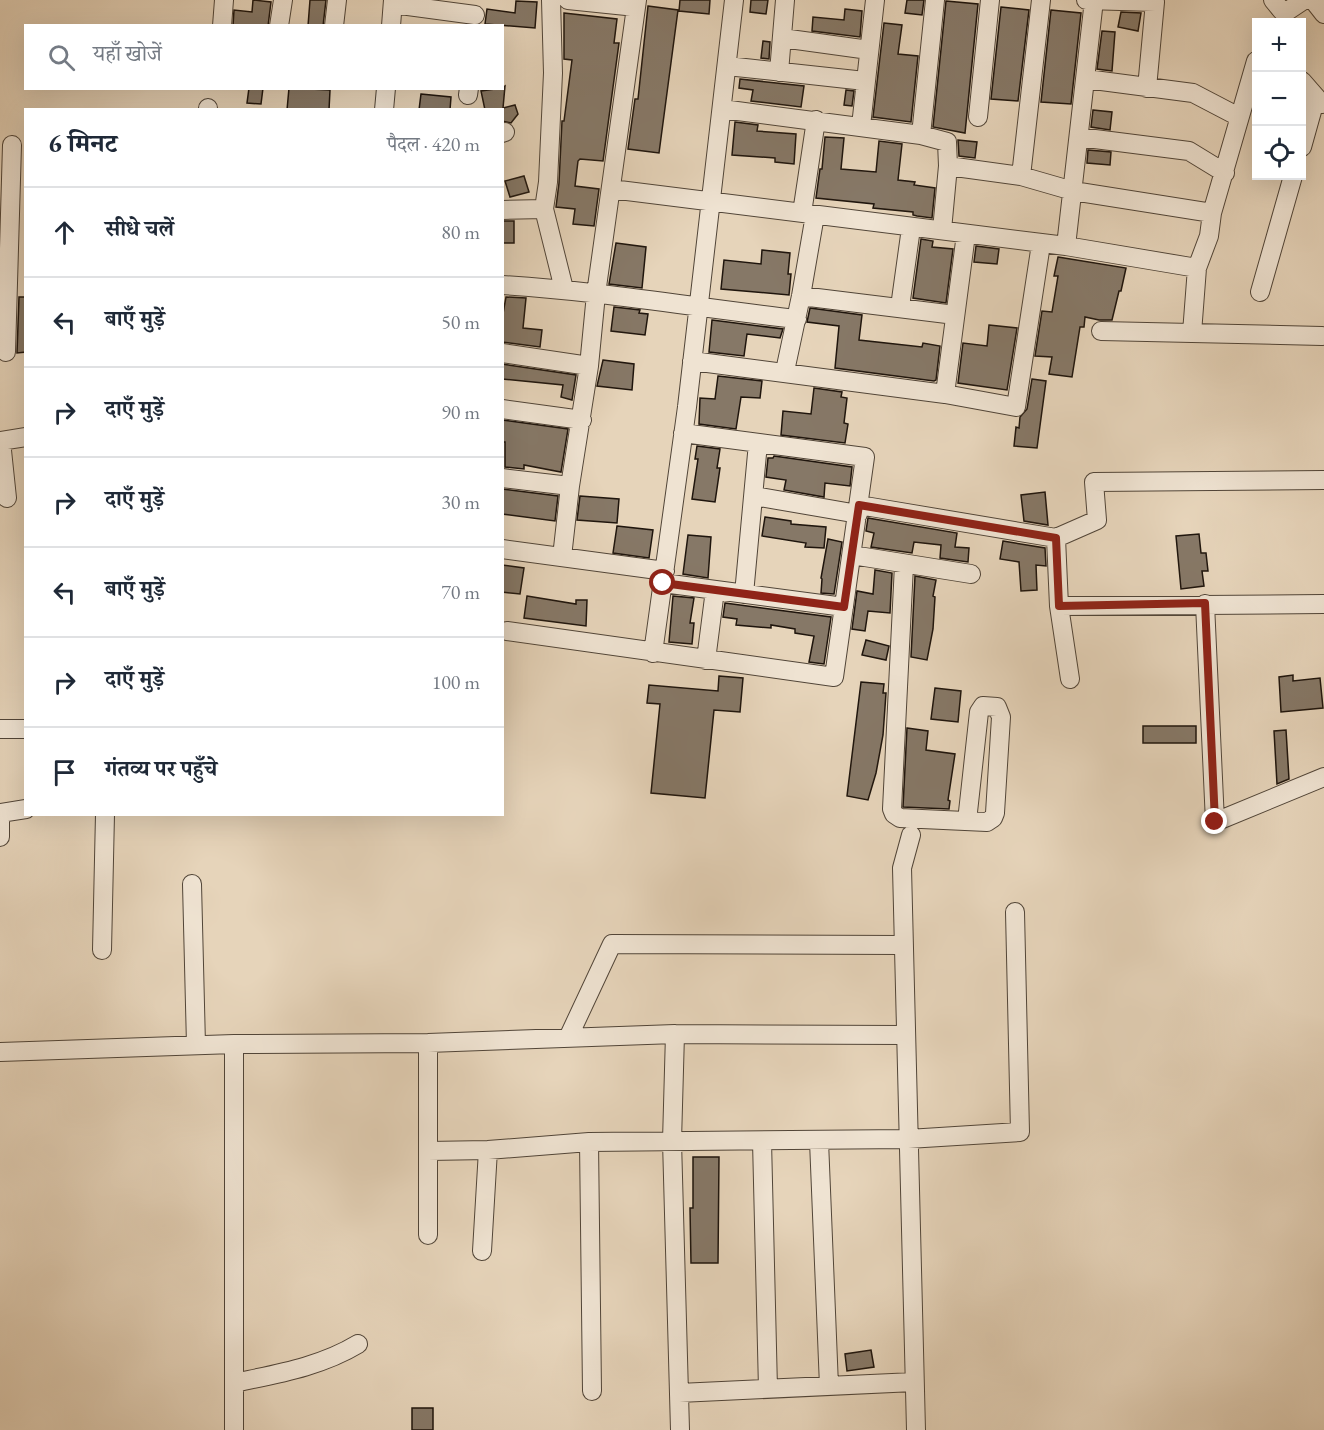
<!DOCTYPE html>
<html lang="hi">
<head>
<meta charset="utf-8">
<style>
	:root { --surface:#fff; --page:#f2f2f3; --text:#1f2937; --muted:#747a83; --line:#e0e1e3 }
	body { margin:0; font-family:"EB Garamond","Noto Serif Devanagari",serif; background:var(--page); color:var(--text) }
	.controls { position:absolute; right:18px; top:18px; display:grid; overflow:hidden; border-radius:0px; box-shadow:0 6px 24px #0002 }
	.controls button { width:54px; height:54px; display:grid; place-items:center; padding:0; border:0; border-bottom:2px solid var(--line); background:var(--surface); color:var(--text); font:30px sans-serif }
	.stop { position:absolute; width:18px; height:18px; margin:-14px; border:4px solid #8f2418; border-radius:50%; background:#fff }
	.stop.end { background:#8f2418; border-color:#fff; box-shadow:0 2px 6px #0008 }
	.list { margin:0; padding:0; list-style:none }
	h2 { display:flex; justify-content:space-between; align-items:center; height:78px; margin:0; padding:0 24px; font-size:26px }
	h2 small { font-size:20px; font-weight:400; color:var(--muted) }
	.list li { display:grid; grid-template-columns:39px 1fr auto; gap:18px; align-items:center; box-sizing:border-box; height:90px; padding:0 24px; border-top:2px solid var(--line) }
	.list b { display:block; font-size:22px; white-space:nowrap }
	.list em { font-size:20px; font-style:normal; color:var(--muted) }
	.icon { flex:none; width:33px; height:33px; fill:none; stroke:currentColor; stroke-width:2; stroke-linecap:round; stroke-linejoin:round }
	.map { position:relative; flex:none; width:1324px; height:1430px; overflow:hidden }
	.search { position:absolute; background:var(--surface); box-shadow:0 6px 24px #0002; left:24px; top:24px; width:480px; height:66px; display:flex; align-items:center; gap:15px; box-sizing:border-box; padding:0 21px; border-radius:0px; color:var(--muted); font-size:22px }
	.panel { position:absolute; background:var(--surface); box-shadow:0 6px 24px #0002; left:24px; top:108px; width:480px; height:708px; border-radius:0px }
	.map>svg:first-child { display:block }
	.building { fill:#867867; stroke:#1f150d; stroke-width:1.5 }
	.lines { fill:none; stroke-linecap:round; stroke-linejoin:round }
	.minor-casing { stroke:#514538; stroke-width:20 }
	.minor { stroke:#efe3d2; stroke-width:18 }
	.route { stroke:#8f2418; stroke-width:8 }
</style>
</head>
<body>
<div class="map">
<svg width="1324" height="1430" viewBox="0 0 1324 1430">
	<rect width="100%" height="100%" fill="#e6d4ba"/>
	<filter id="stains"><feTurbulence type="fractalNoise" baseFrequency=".00333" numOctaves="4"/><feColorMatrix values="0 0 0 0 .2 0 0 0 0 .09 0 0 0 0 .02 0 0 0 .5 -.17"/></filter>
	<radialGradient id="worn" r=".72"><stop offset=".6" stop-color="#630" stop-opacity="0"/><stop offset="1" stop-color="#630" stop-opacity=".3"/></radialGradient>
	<!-- building -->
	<path class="building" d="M253 0 271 2 268 26H233L234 10 252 12Z
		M310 0H326L323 26H308Z
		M680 0H710L709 14 679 11Z
		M751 0H768L766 14 750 12Z
		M907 0H924L922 15 905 13Z
		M516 1 537 2 535 28 485 24 487 9 515 13Z
		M946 1 978 4 965 133 933 127Z
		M648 6 678 10 659 153 628 149 635 99H638Z
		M1001 7 1029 10 1018 101 991 99Z
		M845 9 862 11 860 37 812 31 813 17 844 20Z
		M1051 10 1081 13 1071 104 1041 102Z
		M1121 12 1141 13 1138 31 1118 27Z
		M564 13 617 19 614 43H619L603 161 580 159 578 161 575 186 599 189 594 226 573 224 575 209 556 207 559 183 562 121H564L572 60 564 59Z
		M884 23 902 25 898 54 918 56 911 122 873 117Z
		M1102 31 1115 32 1112 71 1097 69Z
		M763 41 770 42 769 59 761 58Z
		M740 79 804 86 801 107 751 101 753 90 739 88Z
		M505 86 503 108 515 105 518 114 511 123 502 121V110H485L481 91 502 88Z
		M249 88H263L261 104 247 103Z
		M289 88 330 90 329 110H287Z
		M846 90 854 91 852 106 844 105Z
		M421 94 451 97 450 110H419Z
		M1093 110 1112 112 1110 130 1091 127Z
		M735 122 758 125 757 131 796 134 794 164 775 162V158L732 155Z
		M825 137 844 138 841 169 876 172 879 141 902 144 898 180 915 182 914 185 935 188 932 218 917 216 913 215V212L873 208 874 204 816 198 820 169H822Z
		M958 140 977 142 975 158 959 156Z
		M1088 150 1111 152 1110 165 1087 163Z
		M524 176 529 192 510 197 505 181Z
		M502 221H514V243H502Z
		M921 239 933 241 932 247 953 249 946 303 913 298Z
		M616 243 646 247 642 288 609 284Z
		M976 246 999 249 997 264 974 262Z
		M762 250 790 253 788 274H791L789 295 721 289 724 260 761 264Z
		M1058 257 1126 268 1121 291H1119L1112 320H1099L1085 317 1084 327H1080L1072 377 1049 374 1052 357 1035 356 1042 311 1052 312 1058 276H1054Z
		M19 297H26V352L17 353Z
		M506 297 526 298 523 328 542 330 540 347 502 342V319Z
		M614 307 640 310 639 313 648 314 645 335 611 331Z
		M810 308 862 315 859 340 922 347 923 343 940 346 936 380 934 381 835 368 839 326 807 322Z
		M712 320 759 326 783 329 780 338 747 334 744 356 709 352Z
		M989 325 1017 328 1007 390 958 383 963 343 987 346Z
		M603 360 634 364 632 390 597 386Z
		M502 364 576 375 572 400 561 397 563 385 502 379Z
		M718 376 762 381 760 398 741 397 736 429 699 424 700 398 715 399Z
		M1032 379 1046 381 1037 448 1014 446 1016 427 1019 428 1020 417 1027 409Z
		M814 388 842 392 841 397 847 398 844 423 848 424 845 443 781 435 783 411 811 414Z
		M502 420 568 429 561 472 524 465V469L505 467V442H502Z
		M697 446 720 449 717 468H720L715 502 692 499 698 459H695Z
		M774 456 852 467 850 486 825 483 824 497 784 490 786 480 766 477 768 458H773Z
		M502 489 558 496 555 521 502 514Z
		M1045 492 1048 525 1024 521 1021 495Z
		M580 496 619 499 617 523 577 520Z
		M765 517 791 521V524L826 527 824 548 805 547 806 543 762 536Z
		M868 518 957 533 955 547 969 548 968 562 940 558 941 545 914 542 912 553 871 547 874 533 866 531Z
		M617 526 653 530 649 558 613 553Z
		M1199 534 1201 553H1206L1208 571H1202L1204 586 1181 589 1176 536Z
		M688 535 711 537 708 578 683 574Z
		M828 539 842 542 834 594 821 593 822 579 821 578Z
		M1003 541 1045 548 1046 566 1036 565 1037 590 1021 591 1019 562 1000 559Z
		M502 565 524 568 520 594 502 592Z
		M875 570 892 573 890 613 868 611 865 631 852 629 857 591 873 594Z
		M915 576 936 580 933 596 935 597 933 629 927 660 911 657Z
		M527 596 576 604V600H587L586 626 524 618Z
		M673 596 694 598 690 623H694L692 644 669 642Z
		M725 603 831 617 824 664 809 662 814 636 795 633V629L771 625V628L736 625 737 619 723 617Z
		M866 640 889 646 886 660 862 655Z
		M1293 675V681L1320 678 1323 708 1281 712 1279 677Z
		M719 676 743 678 740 712 714 710 705 798 651 793 660 704 647 703 649 685 718 691Z
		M861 682 884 684 883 693H886L883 735 876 773 868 800 847 796Z
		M935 688 961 691 958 722 931 719Z
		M1143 726H1196V743H1143Z
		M907 728 928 731 926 750 955 754 948 800 950 801 949 809 903 807Z
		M1286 730 1289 779 1277 784 1274 731Z
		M693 1157H719L718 1263H691L690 1208H693Z
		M871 1350 874 1367 847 1371 845 1354Z
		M412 1408H433V1430H412Z"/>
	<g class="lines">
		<defs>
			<path id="minor" d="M551 0 553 73 548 182 544 209 564 289
				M568 0 636 7
				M1086 0 1155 2 1147 88
				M1273 0 1282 11 1286 12 1304 0
				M1313 0 1324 14
				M393 4 475 15
				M222 26 224 0
				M279 26 283 0
				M334 26 337 0
				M391 26 393 0
				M782 38 869 50
				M727 66 865 81
				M779 72 785 0
				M1086 79 1193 93 1239 117
				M1302 81 1322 104
				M468 95 469 88
				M722 109 921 135 947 142 948 166 942 230
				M208 110V108
				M384 110 386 88
				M978 117 990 0
				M861 126 875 0
				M502 133 505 132
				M921 135 935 0
				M1079 137 1189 151 1225 173
				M1302 147 1316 97
				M948 166 1021 176 1073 191 1212 213
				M1021 176 1041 0
				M611 189 1066 246 1197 268 1192 333
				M502 210 544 209
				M802 213 816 120
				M1066 246 1094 0
				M1197 268 1209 236 1212 213 1256 61
				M502 285C601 291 699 308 797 319
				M1260 292 1293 176
				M801 296 955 315
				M900 307 911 228
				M1101 331 1322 336
				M6 352 12 145
				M502 353 589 366
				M692 361 945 394 1016 407 1041 244
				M785 371 801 296 815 215
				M945 394 966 234
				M502 409 582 420
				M0 441 26 437
				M1 441 7 498
				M502 478 570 486
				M754 496 858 514
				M859 505 1056 538 1059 606 1324 604
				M1056 538 1097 520 1094 482 1324 480
				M502 549 665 571
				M852 555 971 574
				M562 557 570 486 589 366 596 294 637 0
				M904 565 892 809 894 814 900 818 987 822 993 818 995 813 1001 717 997 707 983 706 979 712 967 821
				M663 583 844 607
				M744 594 758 443
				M1205 604 1215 822 1324 777
				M1059 606 1070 679
				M507 631 834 677 865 457 683 433
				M653 653 687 407 734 0
				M706 660 715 590
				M0 729H26
				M0 813 26 809
				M911 835 902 868 916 1430
				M0 837V813
				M192 884 196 1045
				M102 950 105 814
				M675 1034 672 1141 680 1430
				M568 1038 612 944 903 945
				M0 1052 234 1044 428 1043 675 1034 906 1035
				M762 1141 768 1389
				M819 1141 829 1386
				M589 1142 592 1391
				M428 1151 488 1150 589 1142 908 1139 1020 1132 1015 912
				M428 1235V1043
				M482 1251 488 1150
				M234 1383C276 1374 320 1367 358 1344
				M679 1393 914 1382
				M234 1430V1044"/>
		</defs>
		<!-- minor casing -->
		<use href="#minor" class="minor-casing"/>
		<!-- minor -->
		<use href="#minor" class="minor"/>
	</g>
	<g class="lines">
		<!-- route -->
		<path class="route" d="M663 583 844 607 859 505 1056 538 1059 606 1205 603 1215 822"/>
	</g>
	<rect width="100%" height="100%" filter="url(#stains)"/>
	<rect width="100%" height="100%" fill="url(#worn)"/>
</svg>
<div class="controls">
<button>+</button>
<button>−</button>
<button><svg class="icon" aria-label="locate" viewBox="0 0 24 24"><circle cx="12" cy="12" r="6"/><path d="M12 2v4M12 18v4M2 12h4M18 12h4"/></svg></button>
</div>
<div class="stop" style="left:663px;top:583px"></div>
<div class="stop end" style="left:1215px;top:822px"></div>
<div class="search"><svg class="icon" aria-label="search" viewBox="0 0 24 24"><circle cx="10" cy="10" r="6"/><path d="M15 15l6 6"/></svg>यहाँ खोजें</div>
<section class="panel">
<h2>6 मिनट<small>पैदल · 420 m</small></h2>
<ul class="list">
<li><svg class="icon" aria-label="ahead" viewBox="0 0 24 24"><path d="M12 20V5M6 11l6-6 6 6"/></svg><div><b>सीधे चलें</b></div><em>80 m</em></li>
<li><svg class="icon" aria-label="left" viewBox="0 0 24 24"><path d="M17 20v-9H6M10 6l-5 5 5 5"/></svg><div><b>बाएँ मुड़ें</b></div><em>50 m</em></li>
<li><svg class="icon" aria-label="right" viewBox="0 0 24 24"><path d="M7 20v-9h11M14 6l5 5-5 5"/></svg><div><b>दाएँ मुड़ें</b></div><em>90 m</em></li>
<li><svg class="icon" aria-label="right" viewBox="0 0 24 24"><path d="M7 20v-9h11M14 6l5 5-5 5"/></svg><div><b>दाएँ मुड़ें</b></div><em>30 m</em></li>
<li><svg class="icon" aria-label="left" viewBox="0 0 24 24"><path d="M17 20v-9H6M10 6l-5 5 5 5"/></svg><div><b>बाएँ मुड़ें</b></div><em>70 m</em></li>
<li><svg class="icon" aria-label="right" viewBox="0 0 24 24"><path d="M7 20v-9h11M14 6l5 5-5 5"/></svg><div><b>दाएँ मुड़ें</b></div><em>100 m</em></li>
<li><svg class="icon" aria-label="arrive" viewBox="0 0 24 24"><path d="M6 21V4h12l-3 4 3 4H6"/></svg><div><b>गंतव्य पर पहुँचे</b></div></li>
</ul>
</section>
</div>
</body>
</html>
